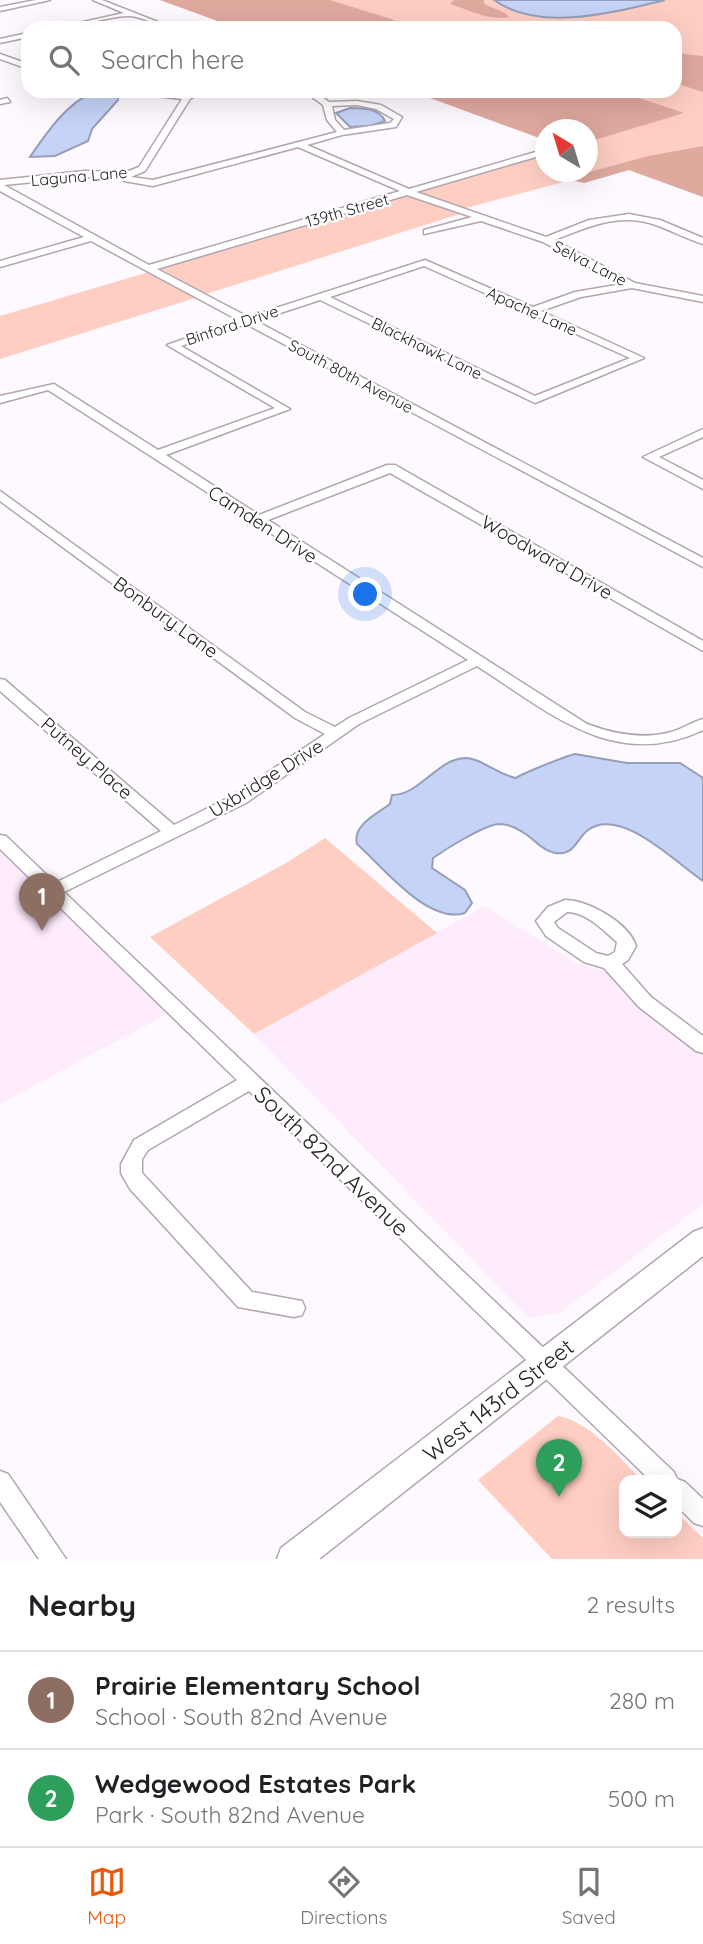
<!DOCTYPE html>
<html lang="en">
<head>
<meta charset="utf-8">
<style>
	:root { --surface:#fff; --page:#f6f6f6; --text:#202124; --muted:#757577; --line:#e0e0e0; --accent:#ea580c }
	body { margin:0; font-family:Quicksand,sans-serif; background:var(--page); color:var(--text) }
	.controls { position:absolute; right:21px; bottom:21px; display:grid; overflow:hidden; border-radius:14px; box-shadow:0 7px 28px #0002 }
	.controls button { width:63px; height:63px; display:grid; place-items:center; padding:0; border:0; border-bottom:2px solid var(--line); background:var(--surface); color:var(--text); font:35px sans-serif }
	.compass { position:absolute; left:535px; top:119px; width:63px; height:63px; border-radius:50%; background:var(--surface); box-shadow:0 7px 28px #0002; rotate:322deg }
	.you { position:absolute; left:366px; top:595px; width:24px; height:24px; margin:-18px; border:5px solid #fff; border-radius:50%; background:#1a73e8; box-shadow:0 0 0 10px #1a73e833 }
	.badge { display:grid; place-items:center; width:46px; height:46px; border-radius:50%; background:var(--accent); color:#fff; font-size:23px; font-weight:700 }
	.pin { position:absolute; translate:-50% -58px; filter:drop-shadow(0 2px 4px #0008) }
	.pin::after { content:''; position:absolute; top:37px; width:24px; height:21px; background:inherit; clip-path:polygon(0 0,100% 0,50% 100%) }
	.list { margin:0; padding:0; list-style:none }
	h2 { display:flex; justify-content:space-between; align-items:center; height:91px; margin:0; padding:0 28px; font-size:30px }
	h2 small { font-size:23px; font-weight:400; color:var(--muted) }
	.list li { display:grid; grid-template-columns:46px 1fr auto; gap:21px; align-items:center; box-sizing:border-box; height:98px; padding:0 28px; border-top:2px solid var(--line) }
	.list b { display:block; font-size:26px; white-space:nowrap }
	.list p { margin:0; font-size:23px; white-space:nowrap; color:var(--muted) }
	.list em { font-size:23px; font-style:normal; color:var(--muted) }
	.icon { flex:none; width:38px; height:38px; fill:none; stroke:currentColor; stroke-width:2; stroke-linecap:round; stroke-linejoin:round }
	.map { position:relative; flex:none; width:703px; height:1559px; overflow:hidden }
	.search { position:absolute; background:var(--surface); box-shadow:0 7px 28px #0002; left:21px; right:21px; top:21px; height:77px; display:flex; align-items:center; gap:18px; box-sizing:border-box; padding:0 24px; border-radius:21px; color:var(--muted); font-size:26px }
	.sheet { height:287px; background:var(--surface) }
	nav { display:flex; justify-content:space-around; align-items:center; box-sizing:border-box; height:98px; border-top:2px solid var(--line); background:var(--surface); font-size:19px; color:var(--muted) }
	nav a { display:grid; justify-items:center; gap:4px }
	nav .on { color:var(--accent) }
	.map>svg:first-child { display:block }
	.built { fill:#feebfc }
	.green { fill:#fecec3 }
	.forest { fill:#dfa99e }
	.water { fill:#c5d3f7; stroke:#969eb8; stroke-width:2 }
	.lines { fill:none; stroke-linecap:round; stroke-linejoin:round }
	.minor-casing { stroke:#b2a5b0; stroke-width:3 }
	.secondary-casing { stroke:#b2a5b0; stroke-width:3 }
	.minor { fill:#fff; fill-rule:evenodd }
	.secondary { fill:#fff; fill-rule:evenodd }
	.labels { text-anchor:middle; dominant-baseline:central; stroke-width:5; stroke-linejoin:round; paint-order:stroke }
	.far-street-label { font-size:16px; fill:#272226; stroke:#fff }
	.street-label { font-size:19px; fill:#272226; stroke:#fff }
	.near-street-label { font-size:23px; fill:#272226; stroke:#fff }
</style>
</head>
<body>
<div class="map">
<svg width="703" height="1559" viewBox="0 0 703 1559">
	<rect width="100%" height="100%" fill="#fef9fe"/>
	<!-- built -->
	<path class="built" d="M0 850 169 1013 0 1104Z
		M484 906 576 963 606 972 632 1002 703 1052V1204L561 1312 529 1318 254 1034Z"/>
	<!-- green -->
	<path class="green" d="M160 0H703V197L616 165 574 176 571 180 462 209 417 192 545 154 546 172H588V130H546L545 140 411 91H675V28H237Z
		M404 195 413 196 460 214 206 294 159 268Z
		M149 272 195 298 0 359V316Z
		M325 838 437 933 254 1034 150 937 286 863Z
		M558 1416C592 1423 618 1457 642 1480H624V1533H677V1513L703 1538V1559H552L478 1480Z"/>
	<!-- forest -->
	<path class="forest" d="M160 0H330L394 20 395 28H237Z
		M454 0H484V4L505 13 509 17C489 21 469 10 450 4Z
		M675 53 703 56V92L675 83Z
		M411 91H618L684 113 588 142V130H546L545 140Z
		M703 146V197L629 170 584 183 571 180 574 176 649 156Z"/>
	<!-- water -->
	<path class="water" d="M494 0H665C615 12 540 33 494 0Z
		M93 93 118 96V100L92 129 88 141 55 156 30 157C45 135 67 102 93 93Z
		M350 108C363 108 379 108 385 121L370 126 350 127 336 113Z
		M575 754 627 763H680L703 778V881C676 863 621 806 588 830 576 839 575 856 555 853 543 851 534 839 524 833 517 828 508 824 499 824 484 825 446 849 433 858L432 868 465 890 472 903 465 913C428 925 383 867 357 844 352 825 377 814 390 804L392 795C420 795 437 759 465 758 481 758 498 775 516 778 521 774 566 756 575 754Z"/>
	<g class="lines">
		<defs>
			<path id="minor" d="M36 0H50L0 11V7Z
				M93 0H102L173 28C157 28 144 16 129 16 105 16 81 28 56 28L124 13Z
				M28 33V37L0 43V39Z
				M0 54 28 64V69L0 59Z
				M112 91 186 95 194 91H204L190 99 145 171 131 177 153 180 337 132 327 120 323 105 304 91H313L329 102 357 101 381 105 402 117 396 127 342 135 307 145 409 189 546 149V154L416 192 419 193 546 237 589 220 629 214 660 220 703 238V244C687 239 672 231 656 225 619 212 588 227 554 240L635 283 703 296V302L632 288 581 297 541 311 644 358 535 403 320 300 256 321 703 558V567L246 324 181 346 290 409 166 455 259 515 387 465H395L703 641V651L390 473 268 520 587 724C614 734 643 740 671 732 682 729 692 722 703 719V730C614 772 549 712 477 666L359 724 246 803 64 892 674 1472 677 1479 685 1482 703 1499V1526L694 1523 677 1506V1480H650L249 1091 148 1150 142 1159V1173L252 1292 302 1301 305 1308 302 1315 294 1317 238 1307 130 1189 121 1173V1164L134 1140 237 1080 0 849V835L6 836 55 883 161 831 0 691V679L5 680 174 825 234 795 325 734 295 718 0 501V491L305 712 335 727 349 718 468 660 48 390 0 403V396L54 384 158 450 275 408 167 345 238 320 91 241 0 267V261L84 237 0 191V180L85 171 126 172 139 167 182 99ZM357 105 376 109 394 119 390 123 344 130 335 120 332 106ZM298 147 400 191 149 265 4 185 85 177 123 178 124 181 153 186ZM407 195 472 217 424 230V234L481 221 543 242 622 284 575 292 533 307 425 260 248 317 157 269ZM424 266 630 358 535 396 330 297Z
				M7 98 10 102 0 104V100Z
				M703 429V437L659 457 703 480V489L643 457Z
				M565 900C588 900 629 923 636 946L628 960 622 964 651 997 703 1036V1053L696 1051 639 1007 604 968 584 962 546 936 536 921 548 907ZM567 912C586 912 603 930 617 942L615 952 608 956 596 953 558 928 554 922Z
				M0 1471 8 1474 66 1559H39L0 1502Z"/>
			<path id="secondary" d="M703 1228V1256L319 1559H277L281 1548 693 1232Z"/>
		</defs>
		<!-- minor casing -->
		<use href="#minor" class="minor-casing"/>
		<!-- secondary casing -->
		<use href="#secondary" class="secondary-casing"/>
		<!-- minor -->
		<use href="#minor" class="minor"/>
		<!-- secondary -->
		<use href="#secondary" class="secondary"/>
	</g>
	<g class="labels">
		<!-- far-street labels -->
		<g class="far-street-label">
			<text transform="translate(79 176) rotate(-5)">Laguna Lane</text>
			<text transform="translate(347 210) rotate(-16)">139th Street</text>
			<text transform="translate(590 263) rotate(27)">Selva Lane</text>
			<text transform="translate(532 311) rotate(24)">Apache Lane</text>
			<text transform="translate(232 325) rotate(-18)">Binford Drive</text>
			<text transform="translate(427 348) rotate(26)">Blackhawk Lane</text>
			<text transform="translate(351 376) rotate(28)">South 80th Avenue</text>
		</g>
		<!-- street labels -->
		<g class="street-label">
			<text transform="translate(263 524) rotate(33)">Camden Drive</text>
			<text transform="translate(547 557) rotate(30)">Woodward Drive</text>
			<text transform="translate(166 617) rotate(36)">Bonbury Lane</text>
			<text transform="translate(87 758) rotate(41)">Putney Place</text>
			<text transform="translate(266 778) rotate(-32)">Uxbridge Drive</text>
		</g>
		<!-- near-street labels -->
		<g class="near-street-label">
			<text transform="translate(332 1161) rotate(44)">South 82nd Avenue</text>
			<text transform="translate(498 1400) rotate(-38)">West 143rd Street</text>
		</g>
	</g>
</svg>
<div class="controls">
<button><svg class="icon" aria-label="layers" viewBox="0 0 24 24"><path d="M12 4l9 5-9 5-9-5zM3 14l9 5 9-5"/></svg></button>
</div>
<svg class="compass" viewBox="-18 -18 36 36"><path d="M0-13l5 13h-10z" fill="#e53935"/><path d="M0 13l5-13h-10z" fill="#757577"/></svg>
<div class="you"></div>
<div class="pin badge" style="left:42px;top:931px;background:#8d6e63">1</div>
<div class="pin badge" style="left:559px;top:1497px;background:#2e9e5b">2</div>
<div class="search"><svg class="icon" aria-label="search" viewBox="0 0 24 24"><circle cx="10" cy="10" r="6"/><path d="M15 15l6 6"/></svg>Search here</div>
</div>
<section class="sheet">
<h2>Nearby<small>2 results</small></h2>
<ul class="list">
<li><span class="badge" style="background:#8d6e63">1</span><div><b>Prairie Elementary School</b><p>School · South 82nd Avenue</p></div><em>280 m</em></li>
<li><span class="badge" style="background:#2e9e5b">2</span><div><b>Wedgewood Estates Park</b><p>Park · South 82nd Avenue</p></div><em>500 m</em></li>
</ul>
</section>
<nav>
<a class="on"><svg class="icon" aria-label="map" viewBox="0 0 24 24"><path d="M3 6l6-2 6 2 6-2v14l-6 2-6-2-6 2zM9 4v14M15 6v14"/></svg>Map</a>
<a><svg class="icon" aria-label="directions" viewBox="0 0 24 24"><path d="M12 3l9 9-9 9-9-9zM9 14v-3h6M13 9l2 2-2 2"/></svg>Directions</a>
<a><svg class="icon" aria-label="saved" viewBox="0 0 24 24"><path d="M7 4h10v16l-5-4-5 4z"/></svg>Saved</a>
</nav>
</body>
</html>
